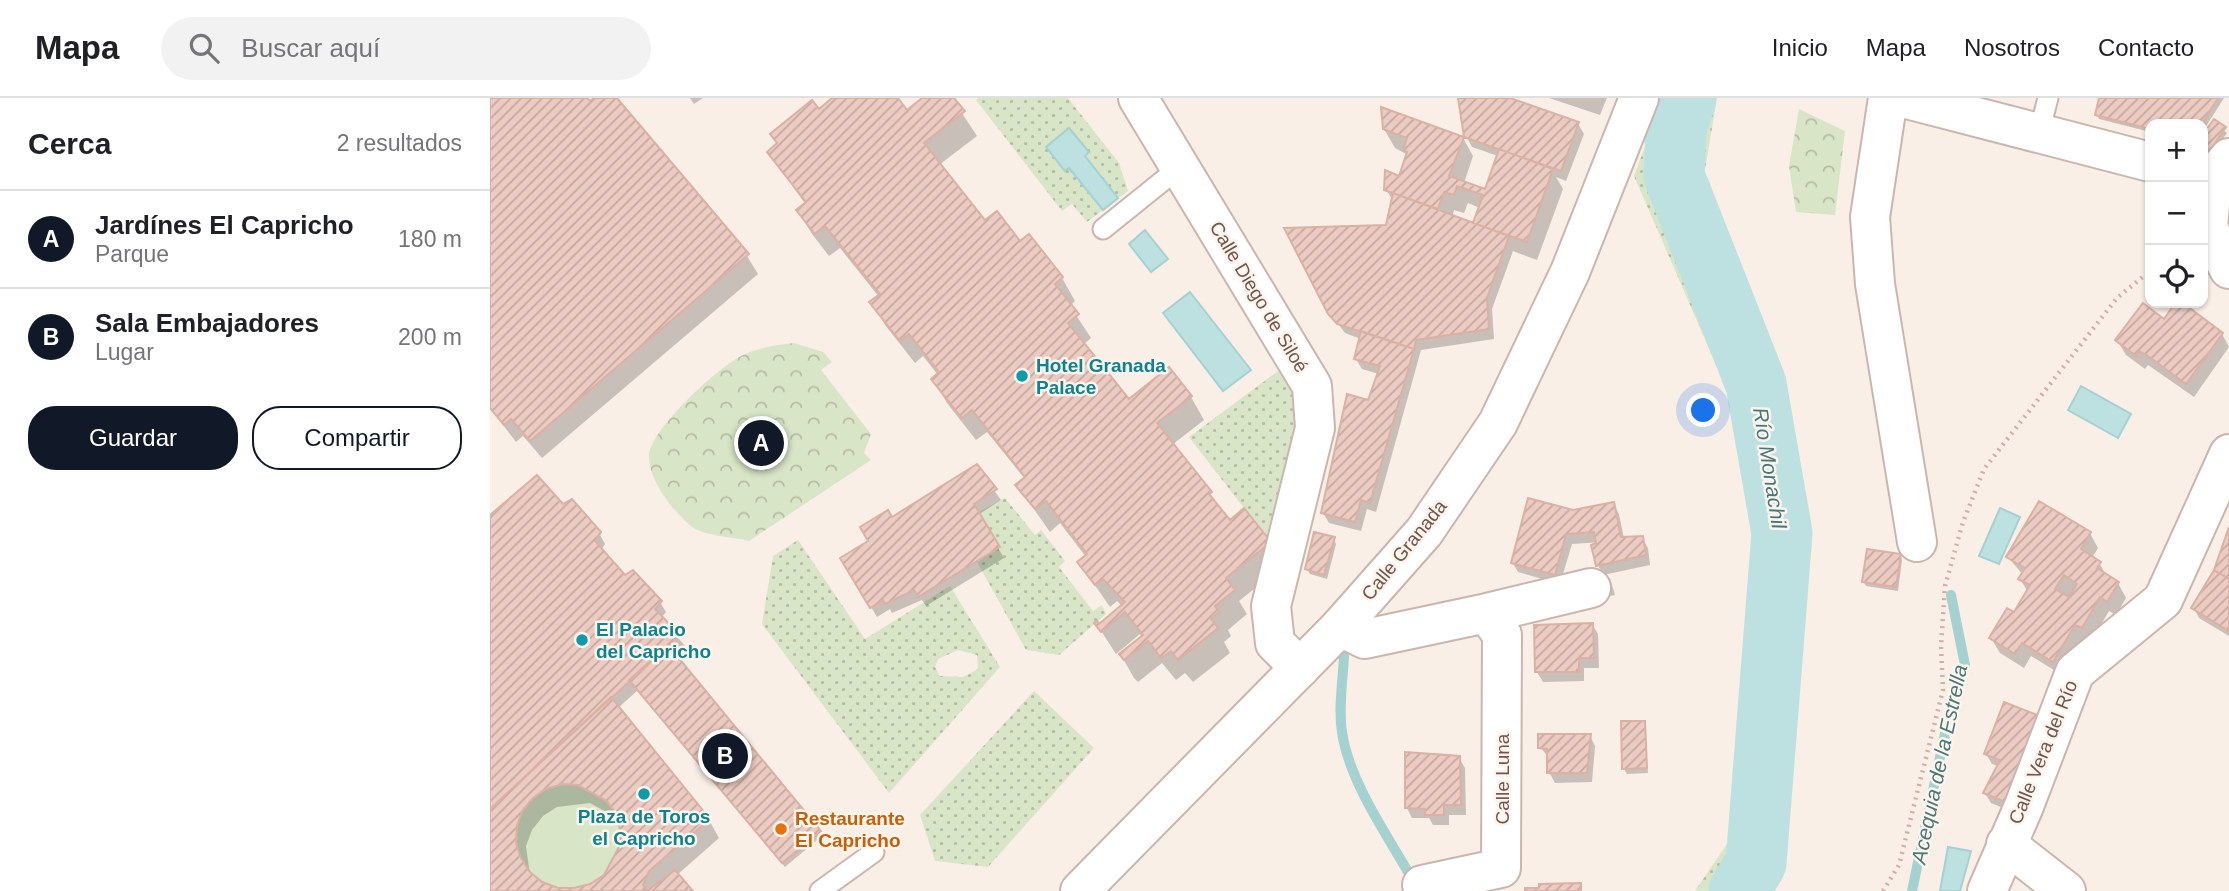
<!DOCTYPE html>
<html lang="es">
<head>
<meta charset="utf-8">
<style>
	:root { --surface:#fff; --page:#f2f2f2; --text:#202124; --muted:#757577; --line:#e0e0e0; --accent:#111827 }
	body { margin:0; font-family:Arial,sans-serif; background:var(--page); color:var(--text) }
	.controls { position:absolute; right:21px; top:21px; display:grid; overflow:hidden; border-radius:14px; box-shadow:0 2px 5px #0004 }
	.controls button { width:63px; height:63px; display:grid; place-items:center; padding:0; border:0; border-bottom:2px solid var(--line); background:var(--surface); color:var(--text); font:35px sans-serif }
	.you { position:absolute; left:1214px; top:313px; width:24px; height:24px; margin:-18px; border:5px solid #fff; border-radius:50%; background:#1a73e8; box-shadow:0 0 0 10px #1a73e833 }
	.badge { display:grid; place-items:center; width:46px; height:46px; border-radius:50%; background:var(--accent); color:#fff; font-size:23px; font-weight:700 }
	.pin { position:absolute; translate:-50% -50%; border:4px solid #fff; box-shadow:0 2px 7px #0006 }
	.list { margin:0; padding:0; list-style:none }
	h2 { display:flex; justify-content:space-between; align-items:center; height:91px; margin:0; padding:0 28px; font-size:30px }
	h2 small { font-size:23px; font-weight:400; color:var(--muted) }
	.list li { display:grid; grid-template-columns:46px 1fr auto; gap:21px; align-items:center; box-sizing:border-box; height:98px; padding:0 28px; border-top:2px solid var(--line) }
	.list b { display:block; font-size:26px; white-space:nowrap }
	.list p { margin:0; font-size:23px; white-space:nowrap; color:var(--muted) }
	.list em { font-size:23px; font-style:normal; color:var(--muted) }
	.actions { display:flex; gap:14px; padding:21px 28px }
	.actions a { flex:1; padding:16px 0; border:2px solid var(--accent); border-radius:28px; text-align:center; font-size:24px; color:var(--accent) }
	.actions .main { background:var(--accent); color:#fff }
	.icon { flex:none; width:38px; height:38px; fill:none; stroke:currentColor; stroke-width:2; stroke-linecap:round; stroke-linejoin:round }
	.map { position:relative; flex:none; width:1739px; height:793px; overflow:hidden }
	header { display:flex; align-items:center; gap:42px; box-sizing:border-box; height:98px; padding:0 35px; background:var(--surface); border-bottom:2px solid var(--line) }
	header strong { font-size:33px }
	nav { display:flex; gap:38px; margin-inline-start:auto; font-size:24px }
	.search { width:490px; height:63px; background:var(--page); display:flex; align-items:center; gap:18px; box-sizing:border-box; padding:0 24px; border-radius:38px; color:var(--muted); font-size:26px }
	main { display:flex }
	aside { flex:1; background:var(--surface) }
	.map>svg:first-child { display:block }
	.grass { fill:url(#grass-dots); fill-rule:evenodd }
	.forest { fill:url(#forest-crowns) }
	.pitch { fill:#d8e5c7 }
	.water { fill:#bde1e0; stroke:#a5d1d1; stroke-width:2 }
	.shadow { fill:#0003; fill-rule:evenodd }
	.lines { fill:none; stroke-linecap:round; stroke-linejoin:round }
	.stream { stroke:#a5d1d1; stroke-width:10 }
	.river { stroke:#bde1e0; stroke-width:61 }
	.building { fill:url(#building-hatch); stroke:#dcb1a4; stroke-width:2; fill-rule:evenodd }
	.service-casing { stroke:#cab6ae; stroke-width:23 }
	.minor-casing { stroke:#cab6ae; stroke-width:42 }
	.tertiary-casing { stroke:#cab6ae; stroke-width:42 }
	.path { stroke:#d0afa5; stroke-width:4.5; stroke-dasharray:2 5; stroke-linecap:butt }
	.service { stroke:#fff; stroke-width:19 }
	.minor { stroke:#fff; stroke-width:38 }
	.tertiary { stroke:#fff; stroke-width:38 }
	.culture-dot { fill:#0f9aa8; stroke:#fdf4ec; stroke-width:2.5 }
	.food-dot { fill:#e8710a; stroke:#fdf4ec; stroke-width:2.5 }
	.labels { text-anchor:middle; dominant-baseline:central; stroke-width:5; stroke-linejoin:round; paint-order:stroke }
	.street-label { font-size:19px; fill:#70554e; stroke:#fdf4ec }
	.culture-label { font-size:19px; font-weight:bold; fill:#0d838f; stroke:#fdf4ec; text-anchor:start }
	.food-label { font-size:19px; font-weight:bold; fill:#c56008; stroke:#fdf4ec; text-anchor:start }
	.water-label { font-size:21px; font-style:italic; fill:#47797a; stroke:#fdf4ec }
</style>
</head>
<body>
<header>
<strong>Mapa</strong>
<div class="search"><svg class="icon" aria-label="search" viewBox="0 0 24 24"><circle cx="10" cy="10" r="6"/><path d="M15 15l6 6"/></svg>Buscar aquí</div>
<nav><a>Inicio</a><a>Mapa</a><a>Nosotros</a><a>Contacto</a></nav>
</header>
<main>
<aside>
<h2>Cerca<small>2 resultados</small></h2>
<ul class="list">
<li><span class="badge">A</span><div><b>Jardínes El Capricho</b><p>Parque</p></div><em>180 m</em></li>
<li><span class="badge">B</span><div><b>Sala Embajadores</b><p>Lugar</p></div><em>200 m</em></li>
</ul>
<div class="actions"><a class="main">Guardar</a><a>Compartir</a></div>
</aside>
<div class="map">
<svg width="1739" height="793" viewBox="0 0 1739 793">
	<defs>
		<pattern id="grass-dots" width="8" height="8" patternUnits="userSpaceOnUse" patternTransform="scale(1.75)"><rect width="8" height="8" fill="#d8e5c7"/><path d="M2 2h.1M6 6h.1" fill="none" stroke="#b4bca4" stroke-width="1.8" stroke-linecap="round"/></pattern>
		<pattern id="forest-crowns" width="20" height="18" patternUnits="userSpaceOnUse" patternTransform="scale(1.75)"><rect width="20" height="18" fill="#d8e5c7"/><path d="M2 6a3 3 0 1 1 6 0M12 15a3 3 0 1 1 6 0" fill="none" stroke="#b4bca4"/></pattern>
		<pattern id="building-hatch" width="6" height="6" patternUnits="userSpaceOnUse" patternTransform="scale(1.75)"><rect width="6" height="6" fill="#ecccc2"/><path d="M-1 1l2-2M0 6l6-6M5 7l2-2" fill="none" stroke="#c4a8a0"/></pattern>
	</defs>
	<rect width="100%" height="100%" fill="#f9efe7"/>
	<!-- grass -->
	<path class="grass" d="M489 0H578L629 65 638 93 628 100 595 58 599 55 579 31 576 73 579 70 613 112 597 124 582 106 572 113 486 2Z
		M1173 0H1227L1214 78 1285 299 1310 439 1300 698 1271 793H1205L1241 740 1262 652 1270 538 1261 415 1237 292 1144 78Z
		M795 268 811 292 788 454 699 339Z
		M515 400 545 437 551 432 575 463 569 469 603 513 612 507 616 516 569 557 536 552 487 464 510 449 489 414Z
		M308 442 375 541 460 488 510 569 399 695 272 526 283 458ZM468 552 487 557 488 571 473 579 450 578 445 569 448 561Z
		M544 593 604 650 498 769 445 763 430 717Z"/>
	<!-- forest -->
	<path class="forest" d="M1309 11 1355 33 1345 117 1306 114 1299 68Z
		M304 245 333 254 342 264 331 272 381 336 374 355 381 362 259 443C244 439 215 438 202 429 183 413 158 382 159 357 161 331 229 268 253 257 270 249 286 247 304 245Z"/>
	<!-- pitch -->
	<path class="pitch" d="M26 739a52 52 0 1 1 104 0a52 52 0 1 1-104 0Z"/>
	<!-- water -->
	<path class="water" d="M579 30 599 54 595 58 628 100 613 112 579 70 575 73 556 49Z
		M655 132 678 161 661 174 639 146Z
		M700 194 761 272 733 293 673 215Z
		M1591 288 1641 316 1628 340 1578 312Z
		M1510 410 1530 419 1509 466 1489 458Z
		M1458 749 1481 753 1470 793H1450Z"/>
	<!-- shadow -->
	<path class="shadow" d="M0 0H95L100 6 107 0H125L257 158 268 176 52 360 33 338 26 344 0 310Z
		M200 0H213L204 6Z
		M345 0H406L417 14 435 0H462L487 38 449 67 495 124 530 145 538 139 572 180 585 203 580 208 601 240 593 247 638 304 701 299 714 322 682 347 739 424 754 412 793 468 749 503 757 516 738 532 741 538 734 544 740 555 703 584 695 575 686 582 672 565 648 584 644 580 631 557 652 540 650 536 626 556 606 525 609 528 633 509 627 503 620 509 589 464 596 459 570 425 560 434 527 387 535 381 497 334 486 342 457 305 443 281 448 277 433 258 425 265 395 227 382 204 389 199 350 150 339 158 322 136 308 113 316 107 279 55Z
		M970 0H1015L1088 26 1094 36 1076 83 1066 79 1073 91 1047 162 1023 153 1002 211 1004 241 931 252 886 414 877 411 871 433 839 425 833 415 889 276 872 271 866 261 871 241 855 235 840 215 898 129 903 103 896 91 910 80 918 57 905 50 894 31 973 40 983 58 974 85 996 93 1008 58 982 49 976 38ZM978 105 990 110 984 127 962 119 964 112 974 115Z
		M1059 0H1117L1110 17Z
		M1611 0H1734L1713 33V26H1660V34L1609 21 1607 16Z
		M1724 24 1737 35 1723 55 1713 48V39Z
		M1687 205 1732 236 1739 249 1704 299 1658 267 1655 271 1636 257 1627 242 1675 223Z
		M487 369 511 402 488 417 514 460 436 508 432 502 402 515 400 511 387 519 353 461 381 444 401 421Z
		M1123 406 1129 416 1134 441 1152 440 1158 450 1160 467 1113 477 1108 467 1112 444 1082 446 1070 486 1028 474 1022 464 1083 414Z
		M72 409 109 435 115 446 111 452 135 480 170 504 176 514 171 520 195 548 184 558 330 734 332 738 295 769 148 592 128 610 219 722 229 740 187 777 201 793H0V420ZM100 705 129 721 132 732 131 749 115 778 101 788 68 792 52 786 40 777 36 748 42 732 53 718 67 709Z
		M1600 435 1608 450 1602 460 1609 465 1617 478 1628 485 1636 500 1626 517 1619 513 1601 544 1594 540 1572 577 1541 558 1534 570 1510 555 1501 540 1524 516 1538 494 1530 481 1533 477 1518 459Z
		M1739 435V538L1709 520 1704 510 1726 472Z
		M844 441 846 446 837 481 820 476 817 471Z
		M1410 457 1412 462 1408 493 1376 488 1373 483Z
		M1120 480 1125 497 1109 500 1104 482Z
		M1102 526 1108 536 1109 570H1094V583L1053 584 1047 574Z
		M1154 625 1158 675 1137 676 1134 671Z
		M1560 632 1523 714 1501 705 1495 695 1508 668 1502 666 1496 656Z
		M1100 638 1105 648 1102 684 1065 685 1059 674V660L1050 649Z
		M969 660 975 670 976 717H959V727H943L939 720H922L917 710Z"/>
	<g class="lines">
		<!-- stream -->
		<path class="stream" d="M854 558C853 582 848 610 852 634 859 684 899 740 924 784
			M1422 793 1458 621 1475 567 1461 497"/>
		<!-- river -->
		<path class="river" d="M1196 0 1186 30 1184 78 1266 286 1292 435 1266 765 1249 793"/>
	</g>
	<!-- building -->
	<path class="building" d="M0 0H97L100 3 104 0H127L259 156 40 343 21 321 14 327 0 310Z
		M342 0H408L417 12 432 0H464L475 13 434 45 495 122 507 113 530 143 539 136 573 179 565 186 589 216 578 225 639 301 679 269 702 298 667 325 722 394 719 396 740 422 754 410 781 444 736 480 745 492 725 508 729 514 721 521 728 530 688 562 681 553 671 560 658 543 634 562 629 556 653 537 635 514 611 534 604 525 607 523 609 526 635 504 613 481 605 487 587 464 597 456 556 403 545 411 525 387 535 379 482 312 472 320 441 281 449 274 419 236 410 243 379 204 390 196 335 128 325 136 306 112 316 104 277 54 287 45 280 36 322 2 329 11Z
		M968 0H1020L1089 24 1071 73 974 39Z
		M1609 0H1728L1712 26H1660V31L1605 17Z
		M891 9 974 39 959 78 995 91 1009 51 1063 71 1037 144 983 125 993 97 967 88 964 97 954 94 948 111 894 92 895 72 909 78 917 54 913 52 917 40 893 31Z
		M1724 21 1736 29 1720 52 1713 47V36Z
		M903 95 1019 138 997 200 999 231 926 242 924 251 847 226 838 216 794 130 896 127Z
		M1653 205 1674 221 1685 205H1693L1733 235 1696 286 1658 258 1649 253 1646 258 1625 242Z
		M871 233 924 251 880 405 871 402 865 424 831 415 857 296 878 302 890 268 864 261Z
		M487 366 507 391 484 406 510 449 428 499 424 492 395 506 393 502 380 510 350 460 378 443 370 429 398 412 402 419Z
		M47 377 73 406 82 401 111 434 105 443 135 477 143 472 172 503 165 511 190 537 0 711V417Z
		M1038 400 1083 412 1124 404 1131 439 1153 438 1156 457 1106 468 1101 447 1106 445 1104 434 1076 436 1065 477 1021 465Z
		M1549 403 1601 434 1591 451 1611 464 1607 470 1629 484 1617 504 1610 499 1592 530 1585 527 1563 564 1532 545 1525 556 1499 540 1517 510 1524 514 1540 487 1528 481 1535 470 1516 459ZM1574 477 1587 486 1579 499 1565 491Z
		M1739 429V481L1724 472Z
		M824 434 845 439 834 477 815 471Z
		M1377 451 1411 456 1406 489 1372 484Z
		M1724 472 1739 481V533L1701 510Z
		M1103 525 1104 560H1089V574H1045L1044 527Z
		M178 547 331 733 292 765 139 582Z
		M121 599 220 721 159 773 153 787 157 793H0V711ZM72 686 88 687 117 703 126 716 130 732 129 749 114 777 100 786 84 790H68L52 784 40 774 31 760 26 745 27 728 32 713 43 700 56 691Z
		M1514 604 1555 620 1518 705 1493 695 1510 662 1494 656Z
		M1131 623H1155L1157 670 1132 671Z
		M1048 636H1101L1097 675H1057V651L1048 650Z
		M915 654 970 658 971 707H954V717H935V711L915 710Z
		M185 772 203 793H157Z
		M1091 785V793H1035V790H1049V786Z"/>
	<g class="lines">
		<defs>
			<path id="service" d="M1549 35 1558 0
				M613 131 690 69
				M330 793 384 754"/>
			<path id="minor" d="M648 0 822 288 825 330 781 508 785 545 810 570
				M1398 0 1380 119 1385 186 1427 444
				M1413 0 1660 64
				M1739 60 1722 80 1718 130 1739 171
				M997 515 1101 490
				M850 529 875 541 997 515 1012 537 1011 770 932 787
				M1516 746 1576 793
				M1497 793 1534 708 1585 574 1673 502 1739 356"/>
			<path id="tertiary" d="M590 793 850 529 934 434 1008 325 1080 174 1149 0"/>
		</defs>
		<!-- service casing -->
		<use href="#service" class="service-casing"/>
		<!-- minor casing -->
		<use href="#minor" class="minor-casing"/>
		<!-- tertiary casing -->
		<use href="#tertiary" class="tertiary-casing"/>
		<!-- path -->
		<path class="path" d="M1393 793 1409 767 1453 592 1451 548 1455 488 1473 424 1494 371 1627 200 1660 173"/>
		<!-- service -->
		<use href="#service" class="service"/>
		<!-- minor -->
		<use href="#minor" class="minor"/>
		<!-- tertiary -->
		<use href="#tertiary" class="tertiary"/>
	</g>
	<!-- markers -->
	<g class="culture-dot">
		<circle cx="532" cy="278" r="7"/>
		<circle cx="92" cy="542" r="7"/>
		<circle cx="154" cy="696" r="7"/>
	</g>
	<circle class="food-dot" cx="291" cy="731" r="7"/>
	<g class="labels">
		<!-- street labels -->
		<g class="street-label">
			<text transform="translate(769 199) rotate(59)">Calle Diego de Siloé</text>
			<text transform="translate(914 452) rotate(-51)">Calle Granada</text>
			<text transform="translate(1553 654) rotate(-68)">Calle Vera del Río</text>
			<text transform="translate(1012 681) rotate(-90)">Calle Luna</text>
		</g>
		<!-- culture labels -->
		<g class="culture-label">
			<text x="546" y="267">Hotel Granada<tspan x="546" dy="22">Palace</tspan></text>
			<text x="106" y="531">El Palacio<tspan x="106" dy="22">del Capricho</tspan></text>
			<text x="154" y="718" text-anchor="middle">Plaza de Toros<tspan x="154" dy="22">el Capricho</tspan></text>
		</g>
		<!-- food labels -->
		<g class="food-label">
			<text x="305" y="720">Restaurante<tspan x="305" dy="22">El Capricho</tspan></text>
		</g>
		<!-- water labels -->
		<g class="water-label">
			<text transform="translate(1280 370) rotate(81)">Río Monachil</text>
			<text transform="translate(1449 666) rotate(-78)">Acequia de la Estrella</text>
		</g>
	</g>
</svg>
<div class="controls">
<button>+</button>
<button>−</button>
<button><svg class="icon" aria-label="locate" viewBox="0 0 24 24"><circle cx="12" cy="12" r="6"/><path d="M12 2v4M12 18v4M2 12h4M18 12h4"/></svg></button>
</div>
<div class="you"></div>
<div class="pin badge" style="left:271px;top:345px">A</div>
<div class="pin badge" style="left:235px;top:658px">B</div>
</div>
</main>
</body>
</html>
